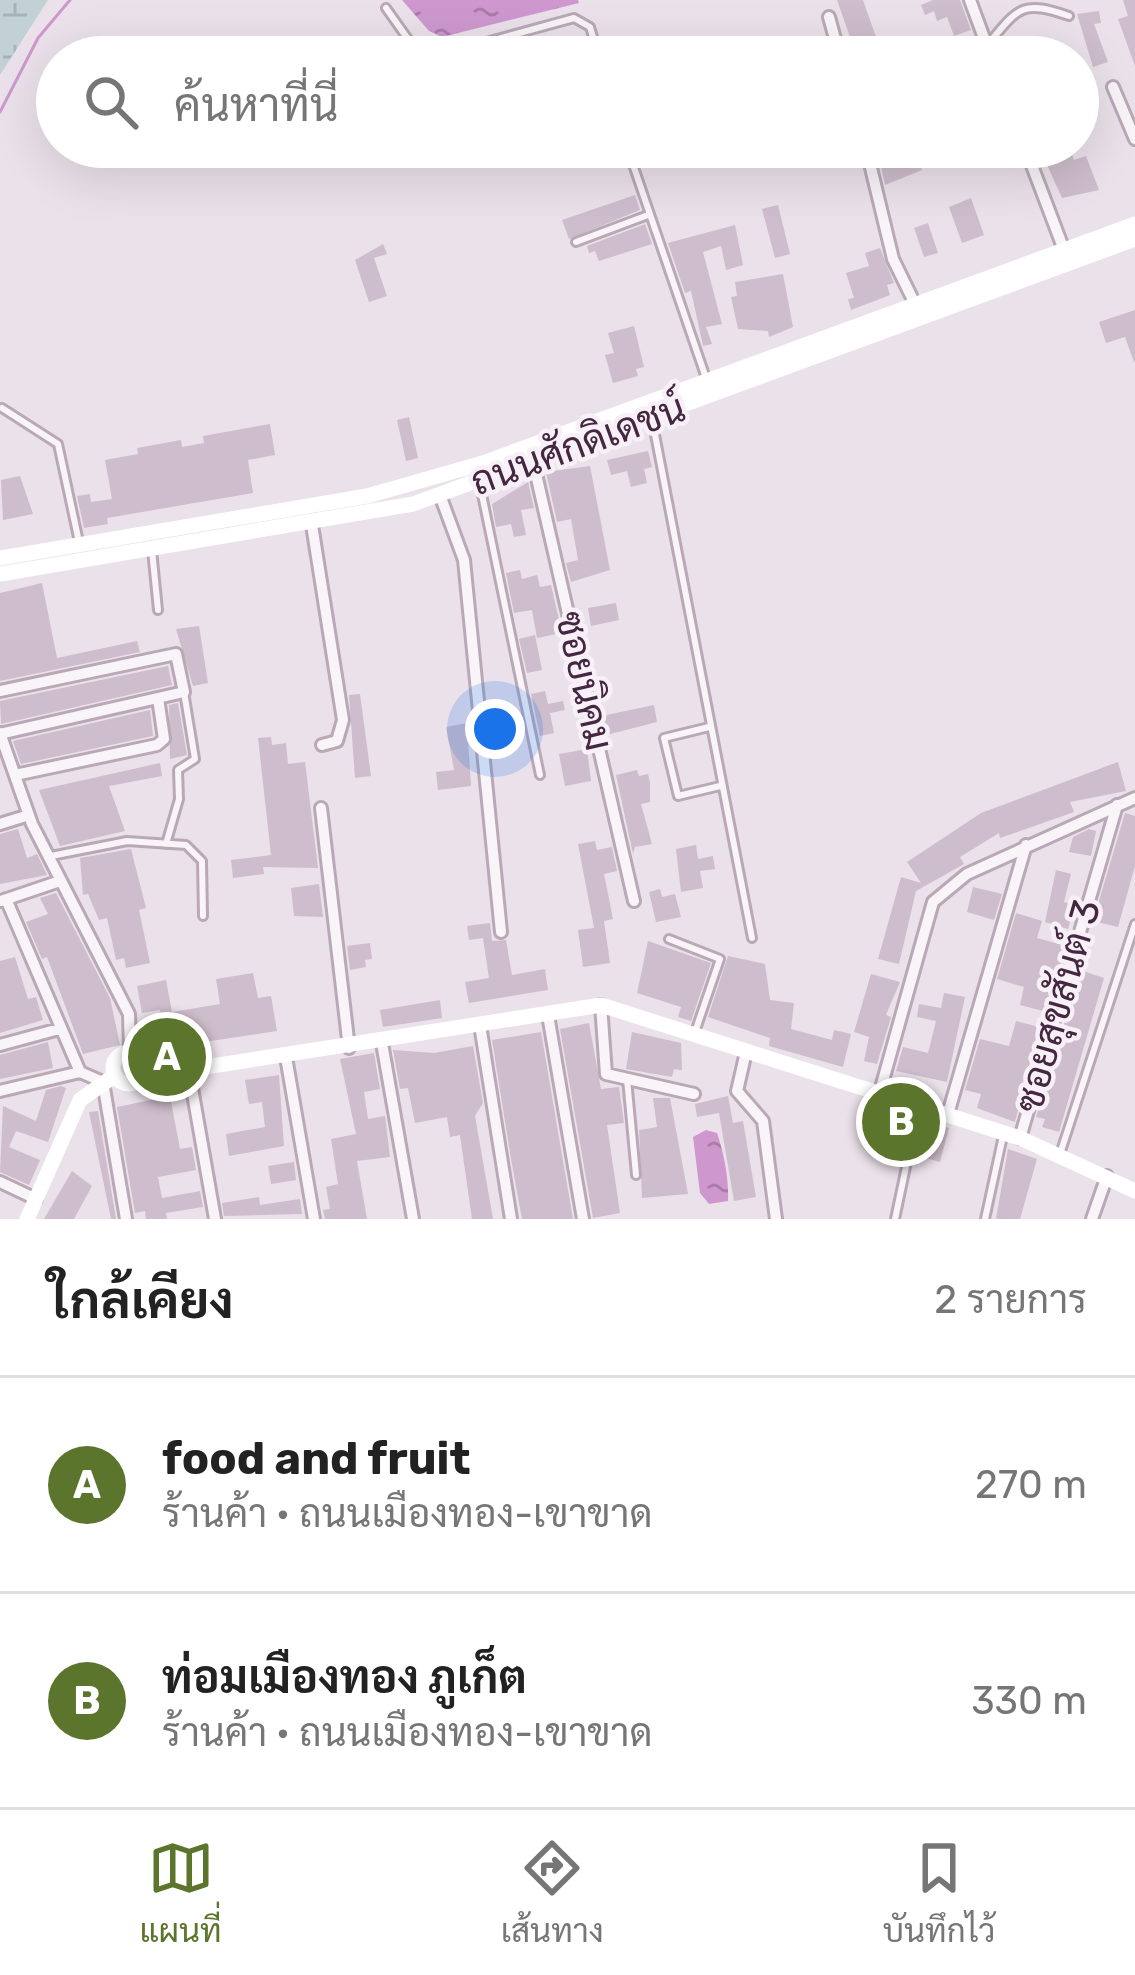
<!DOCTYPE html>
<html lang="th">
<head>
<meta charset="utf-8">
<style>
	:root { --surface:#fff; --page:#f6f6f6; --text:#222; --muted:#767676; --line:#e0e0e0; --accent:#5c752d }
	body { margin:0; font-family:Rubik,Sarabun,sans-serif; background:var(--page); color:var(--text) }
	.you { position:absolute; left:495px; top:729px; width:42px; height:42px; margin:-30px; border:9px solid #fff; border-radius:50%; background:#1a73e8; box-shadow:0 0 0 18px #1a73e833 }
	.badge { display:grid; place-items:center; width:78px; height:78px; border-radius:50%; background:var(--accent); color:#fff; font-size:39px; font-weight:700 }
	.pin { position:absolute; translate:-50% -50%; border:6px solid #fff; box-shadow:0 3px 12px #0006 }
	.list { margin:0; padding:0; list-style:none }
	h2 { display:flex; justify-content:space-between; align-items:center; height:156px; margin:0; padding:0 48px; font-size:51px }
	h2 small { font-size:39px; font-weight:400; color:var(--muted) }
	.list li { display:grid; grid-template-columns:78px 1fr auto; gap:36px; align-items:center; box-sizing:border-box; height:216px; padding:0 48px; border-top:3px solid var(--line) }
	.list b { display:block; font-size:45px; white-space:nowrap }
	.list p { margin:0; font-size:39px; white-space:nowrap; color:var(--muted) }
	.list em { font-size:39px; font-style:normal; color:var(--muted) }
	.icon { flex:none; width:66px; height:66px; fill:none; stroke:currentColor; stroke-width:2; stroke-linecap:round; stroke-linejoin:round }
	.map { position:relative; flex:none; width:1135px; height:1219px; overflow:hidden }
	.search { position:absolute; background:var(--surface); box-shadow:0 12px 48px #0002; left:36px; right:36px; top:36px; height:132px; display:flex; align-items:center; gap:30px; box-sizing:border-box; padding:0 42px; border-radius:66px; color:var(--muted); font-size:45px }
	.sheet { height:588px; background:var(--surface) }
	nav { display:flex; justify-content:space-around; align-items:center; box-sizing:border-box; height:168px; border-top:3px solid var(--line); background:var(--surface); font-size:33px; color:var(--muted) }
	nav a { display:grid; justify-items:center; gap:6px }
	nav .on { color:var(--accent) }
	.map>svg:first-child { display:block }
	.wetland { fill:url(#wetland-marsh) }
	.water { fill:url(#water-ripples) }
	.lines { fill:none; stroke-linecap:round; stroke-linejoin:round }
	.stream { stroke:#ce98ce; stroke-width:3 }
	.building { fill:#cebdcc }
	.lane-casing { stroke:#b9a9b7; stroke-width:12 }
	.street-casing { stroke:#b9a9b7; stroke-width:16 }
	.lane { stroke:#f9f4f8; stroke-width:6 }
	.street { stroke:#f9f4f8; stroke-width:10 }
	.secondary { stroke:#fff; stroke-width:15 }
	.labels { text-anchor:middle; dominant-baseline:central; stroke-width:9; stroke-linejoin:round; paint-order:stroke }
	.street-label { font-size:39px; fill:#442740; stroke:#f8f0f7 }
</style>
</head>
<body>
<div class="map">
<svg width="1135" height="1219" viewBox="0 0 1135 1219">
	<defs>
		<pattern id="wetland-marsh" width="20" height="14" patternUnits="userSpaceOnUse" patternTransform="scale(3)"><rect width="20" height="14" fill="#c1d1d5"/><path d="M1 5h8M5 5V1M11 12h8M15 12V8" fill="none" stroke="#a7b3b8"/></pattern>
		<pattern id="water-ripples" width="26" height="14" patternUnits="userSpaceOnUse" patternTransform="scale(3)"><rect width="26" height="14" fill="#ce98ce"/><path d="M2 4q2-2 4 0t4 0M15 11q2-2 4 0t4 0" fill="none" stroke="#a97ca9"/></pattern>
	</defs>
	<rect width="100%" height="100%" fill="#ebe1ea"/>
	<!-- wetland -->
	<path class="wetland" d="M0 0H48L0 75Z"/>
	<!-- water -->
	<path class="water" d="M402 0H578L579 3 442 37 429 31Z
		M706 1130 717 1133C724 1154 729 1178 728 1201L709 1204 700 1193 693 1137Z"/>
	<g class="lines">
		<!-- stream -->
		<path class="stream" d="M0 112 38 38 70 0"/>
	</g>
	<!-- building -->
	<path class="building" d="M837 0H863L883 57H857Z
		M933 0H960L971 30 954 36 947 17 937 21 934 11 925 15 921 5Z
		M1123 0H1135V66L1118 19 1128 16Z
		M1099 11 1101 23 1094 24 1108 62 1093 67 1077 14Z
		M888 147H915L922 170 885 185 880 162 892 158Z
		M1039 147H1069L1074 160 1086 156 1099 190 1062 198Z
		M635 195 640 210 569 239 562 220Z
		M971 198 984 235 962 243 949 207Z
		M778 205 790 254 775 258 762 209Z
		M928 223 938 253 924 257 914 228Z
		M645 224 652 244 599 261 595 251 589 253 587 246Z
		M735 225 743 265 726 270 721 246 703 252 722 324 706 327 712 344 703 346 691 291 685 293 668 243Z
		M383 244 387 254 374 258 387 296 369 302 355 260Z
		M880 248 894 283 887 285 890 295 851 310 848 299 854 298 846 273 869 266 865 253Z
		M783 274 793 327 769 337 768 331 738 329 731 297 737 296 735 282Z
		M1135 310V362H1134L1125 337 1106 343 1099 322Z
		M634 326 644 367 636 369 638 376 613 383 605 355 614 353 608 333Z
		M409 417 418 458 406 461 397 420Z
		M270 424 275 455 248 460 253 493 107 518 108 524 84 528 77 496 90 494 91 502 112 499 105 460 138 454 137 448 181 440 182 447 204 443 203 436Z
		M648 451 652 467 644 469 647 483 631 487 627 471 611 475 607 460Z
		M590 466 610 570 571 582 566 563 578 560 571 519 557 522 546 472Z
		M20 476 33 514 3 520 1 480Z
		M528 482 534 508 521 510 526 535 514 537 511 524 496 527 492 504Z
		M520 570 522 579 537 575 540 587 551 585 562 633 537 638 532 610 514 613 506 573Z
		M42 583 57 658 137 641 140 652 0 681V593Z
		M616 603 619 620 591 626 588 608Z
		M199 626 208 683 193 686 176 629Z
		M535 635 542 670 527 673 519 639Z
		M168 666 172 685 1 724 0 701Z
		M545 691 548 704 563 701 565 710 550 713 554 733 540 736 531 694Z
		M360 694 371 776 355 778 349 695Z
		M178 703 187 755 170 759 169 705Z
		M654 705 657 722 606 735 602 716Z
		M150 710 153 736 21 764 13 741Z
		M467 723 471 786 438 790 436 772 454 770 446 727Z
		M271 737 272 745 286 743 288 764 305 762 318 868 263 867 264 874 233 878 231 860 271 855 258 738Z
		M587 749 591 781 565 786 559 754Z
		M1118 762 1126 791 1070 802 1074 812 1000 838 999 833 960 857 964 864 916 891 899 964 878 959 901 877 921 883 907 862 981 813Z
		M160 763 162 776 109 786 125 831 60 846 39 790Z
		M637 770 639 776 648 774 650 783V802L641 804 652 844 635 847 633 854 616 775Z
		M1125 813 1135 816V866L1118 927 1093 921Z
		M18 829 27 858 37 854 47 875 0 884V834Z
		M1089 829 1096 831 1091 856 1069 852 1073 837Z
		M595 841 597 850 612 847 617 871 604 874 613 919 604 921 610 963 583 967 578 930 594 928 578 844Z
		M696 845 698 859 713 856 715 869 700 871 703 888 681 892 676 849Z
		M131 849 146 908 139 910 150 963 126 968 124 958 116 960 107 918 99 920 88 894 83 895 80 858Z
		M1056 870 1071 874 1064 902 1075 905 1068 929 1045 922Z
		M319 884 323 917 294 916 291 888Z
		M973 887 1002 894 994 920 967 912Z
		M660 889 662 897 675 894 681 917 656 922 649 892Z
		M56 893 110 998 120 1045 83 1054 47 957 42 959 26 922 48 914 40 898Z
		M1016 913 1042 921 1037 938 1066 946 1047 1012 1020 1005 1024 987 997 979Z
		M490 923 492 941 506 940 512 975 545 969 548 990 469 1003 465 982 489 978 483 938 469 940 467 926Z
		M648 941 711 963 691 1021 678 1017 681 1007 637 993Z
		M370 943 372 959 365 960 366 967 350 970 347 946Z
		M728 956 765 964 770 1000 794 1003 791 1029 832 1040 834 1030 851 1034 843 1067 769 1046 770 1038 708 1017Z
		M15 957 28 999 36 997 43 1020 0 1033V961Z
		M1080 970 1104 978 1059 1132 1042 1127 1045 1119 1036 1117Z
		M253 973 258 998 271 996 277 1031 197 1043 199 1056 168 1061 160 1010 142 1013 137 986 166 980 172 1012 220 1004 216 979Z
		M871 974 900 982 886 1015 891 1017 877 1064 864 1061 869 1037 854 1032Z
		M944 993 965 997 947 1082 896 1071 903 1047 928 1053 936 1021 917 1017 919 1004 941 1008Z
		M440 1000 442 1018 383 1027 380 1010Z
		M1016 1021 1039 1027 1015 1122 977 1108 981 1094 965 1090 980 1039 1009 1046Z
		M589 1023 601 1089 619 1087 624 1123 607 1125 620 1213 593 1218 560 1029Z
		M541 1032 573 1219H522L511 1159 492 1040Z
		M632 1032 681 1043 682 1070 674 1069 672 1077 626 1069Z
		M48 1042 53 1068 0 1079V1055Z
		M473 1046 483 1103 475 1116 493 1219H472L460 1135 450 1137 447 1117 415 1123 408 1088 400 1089 393 1050 434 1053Z
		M374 1053 380 1089 364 1092 368 1119 385 1116 390 1157 357 1161 367 1219H325L323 1210 330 1209 326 1187 338 1184 331 1139 356 1134 340 1059Z
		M279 1075 284 1146 229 1156 226 1134 265 1127 262 1102 249 1104 245 1080Z
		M61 1086 66 1088 48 1142 16 1131 9 1147 40 1160 29 1185 0 1172 3 1106 36 1121 46 1090Z
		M170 1096 180 1149 192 1147 196 1170 158 1177 162 1198 200 1191 203 1207 166 1213 167 1219H146L145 1211 135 1213 117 1107Z
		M728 1096 733 1123 743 1121 756 1197 734 1201 719 1113 697 1117 695 1104Z
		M653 1098H670L688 1194 642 1198 639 1130 657 1127Z
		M98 1111 116 1219H111L89 1112Z
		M895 1111 909 1116 906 1130 900 1128 895 1152 878 1149 882 1127 890 1129Z
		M924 1120 949 1128 940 1162 916 1155Z
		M1008 1149 1037 1159 1020 1219H996Z
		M294 1162 296 1180 271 1184 268 1166Z
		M72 1171 92 1186 74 1219H44Z
		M259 1197 260 1205 300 1199 302 1214 224 1216 222 1203Z"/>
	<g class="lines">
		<defs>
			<path id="lane" d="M386 8 415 49 439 55 574 18 590 27 599 57
				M989 43C1019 7 1022 0 1069 16
				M627 147 706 378
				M576 242 648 215
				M2 408 58 444 79 542
				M652 419 752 938
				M480 485 540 775
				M152 550 158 610
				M709 727 664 738 678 796 720 786
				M166 844 179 799 178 770 195 759 184 692
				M51 856 127 841 186 845 202 861 203 916
				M669 939 720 959 695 1032
				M627 1079 636 1175
				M1060 1154 1135 924
				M895 1219 918 1110
				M985 1219 1003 1136"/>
			<path id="street" d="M970 0 991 57
				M829 17 840 57
				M1113 87 1135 139
				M866 147 893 259 915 304
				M1025 147 1064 250
				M533 461 634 901
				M440 495 464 560 501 932
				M312 525 343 720 337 741 322 745
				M0 691 176 654 184 692 0 734
				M0 733 32 824 129 1014 130 1052
				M15 775 157 745 164 739 158 698
				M321 808 349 1048
				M0 824 29 815
				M6 899 80 1072
				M1 901 60 881
				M601 1005 606 1074 694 1094
				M548 1015 583 1219
				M480 1025 511 1219
				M382 1043 413 1219
				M0 1045 59 1029
				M746 1052 737 1091 763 1121 776 1219
				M286 1057 314 1219
				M189 1071 215 1219
				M0 1091 80 1072 103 1082 126 1219
				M879 1095 933 902 967 874 1135 798
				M948 1114 1026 845
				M1020 1138 1117 805
				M0 1182 36 1199
				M1092 1219 1107 1176"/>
		</defs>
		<!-- lane casing -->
		<use href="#lane" class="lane-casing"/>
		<!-- street casing -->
		<use href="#street" class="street-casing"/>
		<!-- lane -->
		<use href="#lane" class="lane"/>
		<!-- street -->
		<use href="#street" class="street"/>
		<!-- secondary -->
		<path class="secondary" d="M0 558 367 496 483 463 1135 224
			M0 574 413 504 1135 239
			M113 1068a16 16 0 1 1 32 0a16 16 0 1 1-32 0Z
			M142 1077 601 1005 1020 1138 1135 1191
			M27 1219 80 1100 114 1076"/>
	</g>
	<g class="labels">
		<!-- street labels -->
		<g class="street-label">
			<text transform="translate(578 445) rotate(-20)">ถนนศักดิเดชน์</text>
			<text transform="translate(584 681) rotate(77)">ซอยนิคม</text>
			<text transform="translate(1058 1006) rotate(-74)">ซอยสุขสันต์ 3</text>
		</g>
	</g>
</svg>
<div class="you"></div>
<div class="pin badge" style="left:167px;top:1057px">A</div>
<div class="pin badge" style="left:901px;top:1122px">B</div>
<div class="search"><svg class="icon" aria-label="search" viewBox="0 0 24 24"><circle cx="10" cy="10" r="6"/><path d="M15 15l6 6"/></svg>ค้นหาที่นี่</div>
</div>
<section class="sheet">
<h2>ใกล้เคียง<small>2 รายการ</small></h2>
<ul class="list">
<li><span class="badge">A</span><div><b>food and fruit</b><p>ร้านค้า · ถนนเมืองทอง-เขาขาด</p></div><em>270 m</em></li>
<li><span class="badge">B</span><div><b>ท่อมเมืองทอง ภูเก็ต</b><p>ร้านค้า · ถนนเมืองทอง-เขาขาด</p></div><em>330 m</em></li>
</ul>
</section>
<nav>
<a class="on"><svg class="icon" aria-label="map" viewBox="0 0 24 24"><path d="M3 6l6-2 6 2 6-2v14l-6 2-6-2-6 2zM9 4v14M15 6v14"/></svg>แผนที่</a>
<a><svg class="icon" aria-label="directions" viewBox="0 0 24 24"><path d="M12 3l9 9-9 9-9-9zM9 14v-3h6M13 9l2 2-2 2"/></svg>เส้นทาง</a>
<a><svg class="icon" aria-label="saved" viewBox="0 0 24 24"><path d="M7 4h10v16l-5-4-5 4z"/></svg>บันทึกไว้</a>
</nav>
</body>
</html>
